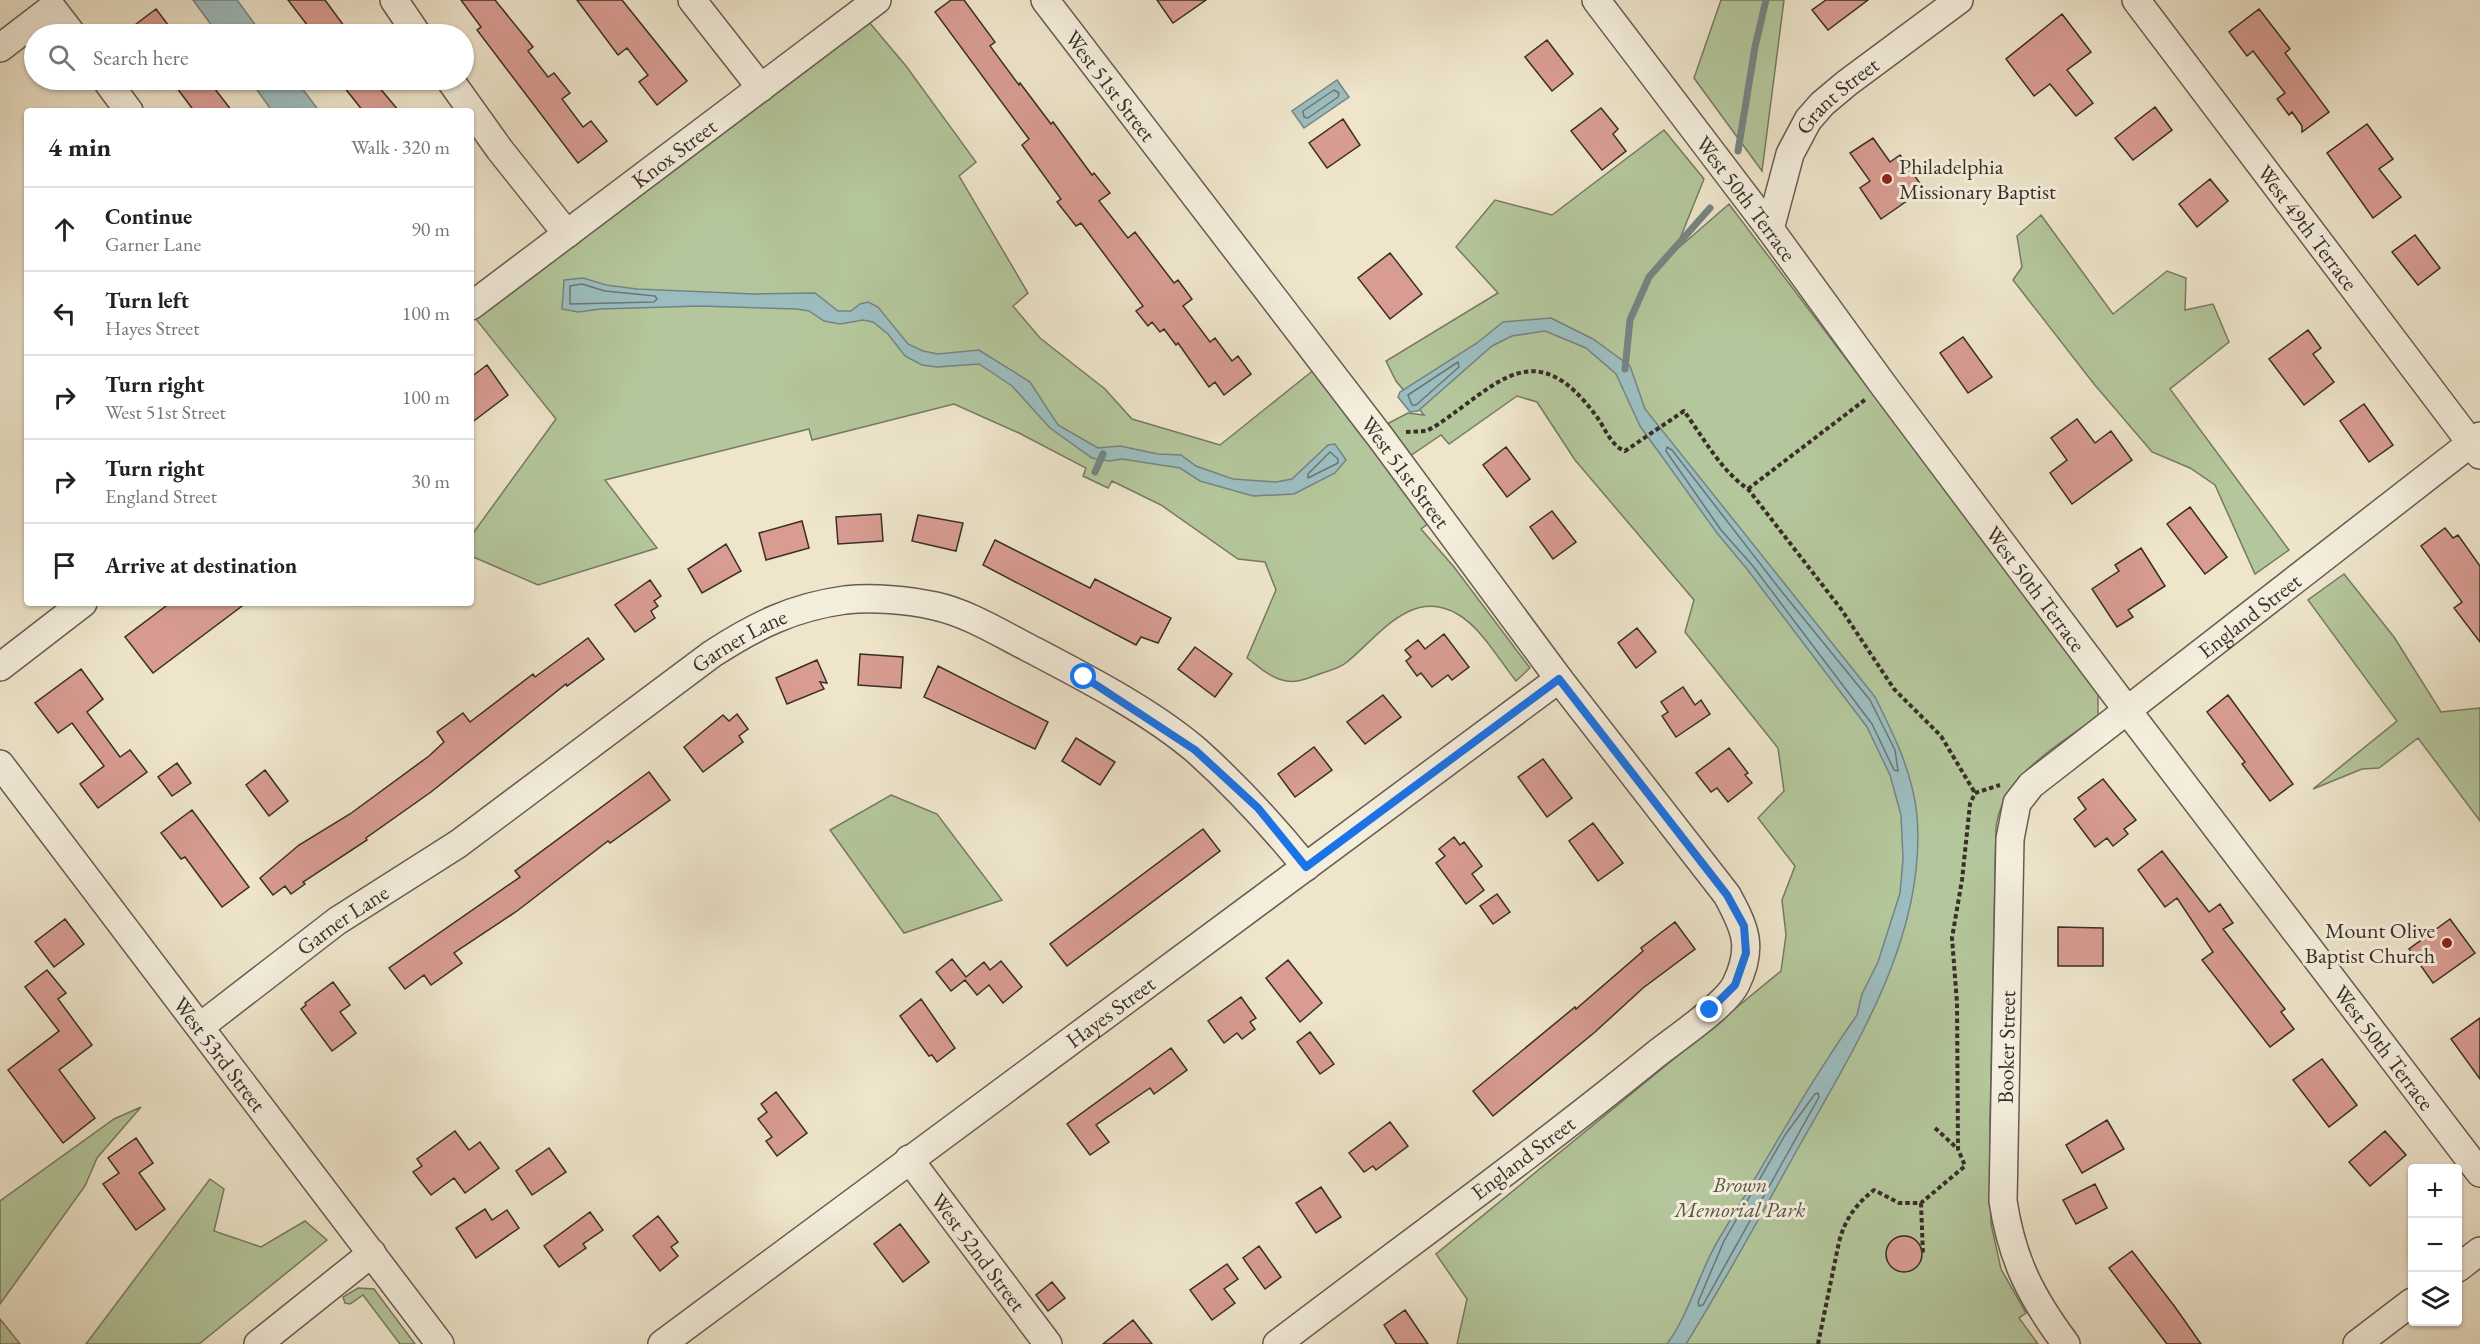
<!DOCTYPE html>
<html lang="en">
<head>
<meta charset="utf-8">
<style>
	:root { --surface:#fff; --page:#f2f2f2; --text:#222; --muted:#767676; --line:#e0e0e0 }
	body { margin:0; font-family:"EB Garamond",serif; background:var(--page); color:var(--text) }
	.controls { position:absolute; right:18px; bottom:18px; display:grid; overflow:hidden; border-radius:6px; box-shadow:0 2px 4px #0004 }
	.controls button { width:54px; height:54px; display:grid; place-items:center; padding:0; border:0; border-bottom:2px solid var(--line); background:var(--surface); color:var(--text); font:30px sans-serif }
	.stop { position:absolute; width:18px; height:18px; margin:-14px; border:4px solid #1a73e8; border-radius:50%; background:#fff }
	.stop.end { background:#1a73e8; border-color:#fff; box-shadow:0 2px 6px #0008 }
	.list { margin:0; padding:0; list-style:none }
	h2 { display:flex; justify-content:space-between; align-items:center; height:78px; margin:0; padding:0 24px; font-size:26px }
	h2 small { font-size:20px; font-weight:400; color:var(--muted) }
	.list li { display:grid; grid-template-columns:39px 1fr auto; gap:18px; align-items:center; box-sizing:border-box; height:84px; padding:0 24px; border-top:2px solid var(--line) }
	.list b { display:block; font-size:22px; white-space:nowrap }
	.list p { margin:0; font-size:20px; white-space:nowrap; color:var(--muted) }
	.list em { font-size:20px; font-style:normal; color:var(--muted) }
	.icon { flex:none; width:33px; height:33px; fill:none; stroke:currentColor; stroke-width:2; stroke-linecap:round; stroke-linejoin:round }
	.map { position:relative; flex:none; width:2480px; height:1344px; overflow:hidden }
	.search { position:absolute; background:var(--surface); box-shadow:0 2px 4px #0004; left:24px; top:24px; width:450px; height:66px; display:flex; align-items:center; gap:15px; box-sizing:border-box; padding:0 21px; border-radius:33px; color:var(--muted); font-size:22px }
	.panel { position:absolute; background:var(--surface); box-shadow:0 2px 4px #0004; left:24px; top:108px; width:450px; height:498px; border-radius:6px }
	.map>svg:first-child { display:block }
	.green { fill:#b4c69b; stroke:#777a62; stroke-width:1.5 }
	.water { fill:#9cbdbf; stroke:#758483; stroke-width:1.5 }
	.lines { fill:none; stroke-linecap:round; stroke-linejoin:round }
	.shore { stroke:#6b7674; stroke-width:1.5 }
	.stream { stroke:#758483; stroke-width:7 }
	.building { fill:#d89c92; stroke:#3a2e29; stroke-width:1.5 }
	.minor-casing { stroke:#675c52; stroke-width:30 }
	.path { stroke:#3a2e29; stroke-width:4; stroke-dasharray:4.5 3; stroke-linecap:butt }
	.minor { stroke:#f4eedd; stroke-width:27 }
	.route { stroke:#1a73e8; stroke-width:8 }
	.poi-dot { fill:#8f2418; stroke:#f4eedd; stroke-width:2 }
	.labels { text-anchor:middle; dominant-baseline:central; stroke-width:6; stroke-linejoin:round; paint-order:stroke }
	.street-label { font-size:22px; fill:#3a2e29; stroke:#f4eedd }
	.poi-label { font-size:22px; fill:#3a2e29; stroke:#f4eedd; text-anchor:start }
	.park-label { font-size:22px; font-style:italic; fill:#585446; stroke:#f4eedd }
</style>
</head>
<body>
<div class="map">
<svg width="2480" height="1344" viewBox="0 0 2480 1344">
	<rect width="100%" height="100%" fill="#eee5cb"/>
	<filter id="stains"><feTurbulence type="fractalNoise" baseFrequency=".00333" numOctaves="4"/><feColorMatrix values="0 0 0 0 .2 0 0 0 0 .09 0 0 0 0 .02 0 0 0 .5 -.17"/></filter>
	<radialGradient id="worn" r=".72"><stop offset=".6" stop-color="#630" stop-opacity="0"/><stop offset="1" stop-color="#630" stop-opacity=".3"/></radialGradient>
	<!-- green -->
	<path class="green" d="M1721 0H1784L1762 171 1694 78Z
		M869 22 906 66 976 162 959 176 1028 293 1013 306 1040 338 1105 389 1132 419 1220 445 1315 369 1429 523 1421 529 1454 567 1530 668 1516 681C1499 660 1482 629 1459 615 1412 586 1379 636 1347 662 1339 669 1327 671 1317 675 1306 679 1294 684 1282 680 1268 676 1258 666 1247 658L1276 590 1265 562 1238 559 1161 505 1112 481 1108 488 1083 476 1086 468 1019 433 954 404 812 440 809 429 605 480 657 548 538 585 471 556V536L556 419 475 318Z
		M1664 130 1704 179 1675 251 1729 204 2098 692V716C2059 745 2003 774 1996 827L1990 1122 1991 1224 2001 1269 2026 1313 2019 1318 2038 1344H1457L1467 1299 1436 1254 1781 971 1786 935 1782 900 1795 866 1758 818 1784 791 1778 748 1685 632 1694 600 1575 460 1537 402 1517 396 1449 444 1441 435 1410 456 1385 425 1408 413 1424 415 1396 381 1386 361 1498 293 1456 247 1495 200 1552 215Z
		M2041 215 2113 314 2167 271 2186 278 2185 310 2213 304 2229 342 2170 389 2289 550 2255 574 2215 485 2190 468 2152 452 2094 384 2013 280 2022 267 2017 236Z
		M2344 574 2394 637 2441 712 2480 708V821L2418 738 2379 768 2362 769 2313 789 2397 721 2308 600Z
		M891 795 937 814 1002 900 904 933 830 830Z
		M141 1107 97 1158 85 1186 0 1304V1201L114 1119Z
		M210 1179 224 1189 214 1231 261 1247 305 1221 327 1240 199 1344H86Z
		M358 1288 374 1289 415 1344H400L363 1295 350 1304 345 1303 343 1297Z
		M0 1319 20 1344H0Z"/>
	<!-- water -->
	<path class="water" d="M193 0H237L262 34H218Z
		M250 80H296L319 111H272Z
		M1337 80 1349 97 1304 128 1292 111Z
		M583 278 606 285 637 289 754 294 815 293 838 311H851L860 304 868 302 878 307 908 344 923 351 938 354 979 350 1030 382 1058 425 1098 448 1120 446 1158 454 1181 455 1196 466 1233 479 1276 482 1292 479 1328 445 1335 444 1346 460 1335 473 1294 494 1253 496 1200 481 1180 468 1122 459 1109 461 1092 458 1050 428 1012 386 979 364 937 367 922 365 905 356 888 334 873 322 863 320 840 324 824 321 809 311 797 309 700 306 601 309 578 312 562 309 564 280Z
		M1551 318 1593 339 1630 366 1645 409 1875 697C1894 735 1913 773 1917 816 1927 937 1853 1050 1797 1150 1761 1215 1725 1281 1686 1344H1667C1691 1311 1699 1271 1720 1237 1765 1163 1807 1086 1857 1015L1862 994 1878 962 1900 893 1903 859 1901 815 1890 775 1867 727 1747 569 1717 533 1640 426 1616 374 1586 348 1545 331 1512 336 1492 346 1418 411 1410 412 1398 397 1400 392 1477 343 1503 322Z"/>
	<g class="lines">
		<!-- shore -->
		<path class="shore" d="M1334 90 1339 93 1338 97 1308 118 1304 117 1303 111Z
			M582 284 605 291 655 296 657 299 654 302 570 304V286Z
			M1458 362 1459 367 1416 405H1412L1408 395Z
			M1667 447 1672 450 1782 592 1870 700 1895 750 1898 771 1894 770 1872 724 1752 565 1721 530 1666 451Z
			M1330 452 1338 459V463L1308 478V474Z
			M1818 1093 1819 1097 1703 1305 1699 1306 1698 1302 1724 1241 1785 1135 1815 1094Z"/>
		<!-- stream -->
		<path class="stream" d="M1738 151 1755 47 1766 0
			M1625 369 1630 320 1649 277 1710 208
			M1095 472 1103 454"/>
	</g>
	<!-- building -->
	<path class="building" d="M288 0H325L350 34H314Z
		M461 0H495L533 47 528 51 548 77 554 73 570 93 562 99 583 127 591 121 607 141 578 163 477 30 481 27Z
		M577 0H622L687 81 657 105 639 82 648 75 627 48 618 55Z
		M951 0H964L995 42 990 46 1019 85 1020 83 1051 124 1053 122 1092 175 1094 173 1110 193 1099 201 1128 238 1135 232 1174 283 1178 280 1192 299 1183 306 1210 342 1215 338 1232 361 1238 356 1251 374 1224 395 1215 382 1209 387 1178 343 1176 345 1164 329 1160 332 1152 322 1148 326 1136 311 1143 306 1081 223 1076 226 1057 202 1061 199 1022 145 1029 139 935 12Z
		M1157 0H1206L1173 23Z
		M1826 0H1868L1828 30 1812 10Z
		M156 9 175 34H123Z
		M2259 9 2290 49 2285 53 2329 112 2302 132V126L2292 112 2289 115 2277 99 2285 93 2253 51 2247 56 2229 32Z
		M2062 14 2091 52 2067 70 2093 103 2076 116 2050 84 2034 96 2006 59Z
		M1547 40 1573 74 1552 91 1525 57Z
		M171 80H208L232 111H194Z
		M352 80H373L399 111H363L344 87Z
		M2155 107 2172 130 2133 160 2115 138Z
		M1601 108 1618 129 1613 134 1626 151 1602 170 1571 131Z
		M1343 119 1360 145 1327 168 1309 143Z
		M2367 124 2393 159 2379 169 2401 197 2373 218 2327 153Z
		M1873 138 1890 162 1900 155 1924 189 1881 219 1860 188 1870 181 1850 153Z
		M2210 179 2228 201 2197 227 2179 204Z
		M2415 235 2440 268 2418 285 2392 252Z
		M1390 253 1422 294 1390 319 1358 278Z
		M2308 330 2321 348 2313 354 2334 382 2304 405 2269 359Z
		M1963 337 1992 377 1968 393 1940 353Z
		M487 365 508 395 471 423V377Z
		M2364 404 2393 445 2369 462 2340 421Z
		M2077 419 2095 443 2111 431 2132 460 2072 504 2050 473 2067 460 2051 438Z
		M1506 447 1530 479 1507 497 1483 465Z
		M2190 507 2227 557 2205 574 2167 524Z
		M1552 511 1576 542 1553 559 1530 527Z
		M881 514 883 541 838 544 836 517Z
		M918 515 963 523 956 551 912 541Z
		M802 521 809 548 766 560 759 533Z
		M2445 528 2453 538 2458 535 2480 566V642L2454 608 2462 602 2421 546Z
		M995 540 1090 588 1095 579 1171 618 1158 643 1141 637 1136 645 983 565Z
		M726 544 741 571 702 593 688 569Z
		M2141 548 2165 586 2128 610 2133 617 2117 627 2092 589 2119 571 2115 565Z
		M650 580 661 596 654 601 658 606 651 611 655 618 635 632 615 605Z
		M170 603H246L153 673 125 637Z
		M1637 628 1656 652 1636 668 1618 643Z
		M1444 634 1469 667 1452 680 1448 675 1432 687 1421 673 1417 676 1406 661 1411 657 1405 650 1418 640 1425 649Z
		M588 638 604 659 567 686 566 684 431 792 366 838 367 840 303 882 305 884 291 894 285 886 273 895 260 878 299 845 350 814 429 756 444 742 437 732 463 713 470 722 533 674 535 677Z
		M1195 647 1232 674 1215 697 1178 669Z
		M860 654 903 657 901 688 858 685Z
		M817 660 827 683 820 682 824 689 787 704 776 678Z
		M938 666 1048 722 1035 749 924 697Z
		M81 669 103 699 87 712 120 757 130 750 147 772 98 808 80 784 104 766 72 723 58 733 35 703Z
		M1683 687 1695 705 1701 700 1710 714 1676 737 1662 716 1668 712 1661 702Z
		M1383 695 1401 717 1365 744 1347 722Z
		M2228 695 2293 784 2270 801 2242 764 2245 762 2207 712Z
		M737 714 748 729 739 736 743 742 703 772 684 747 723 715 729 721Z
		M1076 738 1115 762 1100 785 1062 761Z
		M1314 747 1332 770 1295 797 1278 774Z
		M1729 748 1748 773 1745 775 1752 783 1728 802 1717 788 1711 792 1696 773Z
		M1543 759 1572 798 1547 817 1518 777Z
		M177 763 191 783 172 796 158 777Z
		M265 770 288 801 269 816 246 785Z
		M649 772 670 800 610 843 608 841 517 911 454 953 462 963 431 985 424 975 405 989 389 968 520 877 515 871Z
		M2103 779 2136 820 2124 829 2128 834 2113 846 2107 838 2095 847 2074 819 2086 809 2078 798Z
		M192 810 249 887 222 907 185 857 181 859 161 833Z
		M1593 823 1623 863 1598 881 1569 841Z
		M1203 829 1220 851 1067 966 1050 944Z
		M1454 837 1460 845 1464 842 1482 866 1472 874 1484 890 1466 904 1436 863 1445 856 1439 849Z
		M2162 851 2209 912 2220 904 2233 923 2223 929 2285 1009 2281 1012 2294 1029 2270 1047 2202 960 2213 952 2177 898 2165 907 2138 870Z
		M1497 894 1510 912 1493 924 1480 906Z
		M65 919 84 944 54 967 35 942Z
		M2450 919 2475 953 2433 983 2409 949Z
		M1675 922 1695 949 1643 988 1595 1032 1493 1116 1473 1091 1575 1007 1576 1009 1643 951 1641 948Z
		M2058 927 2103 928V966H2058Z
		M952 959 966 977 984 962 990 970 1001 961 1022 987 1003 1003 989 985 977 995 965 980 951 991 936 972Z
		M1288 960 1322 1003 1300 1022 1266 978Z
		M47 970 66 993 58 999 92 1045 59 1070 95 1118 63 1143 8 1070 59 1031 25 987Z
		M333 982 350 1005 340 1012 356 1033 332 1051 301 1009 306 1005 305 1003Z
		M1241 997 1256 1018 1250 1022 1255 1029 1242 1039 1237 1033 1224 1043 1208 1021Z
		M921 999 955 1048 937 1062 932 1055 929 1056 900 1016Z
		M2480 1018V1079L2451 1039Z
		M1310 1032 1334 1064 1320 1074 1297 1042Z
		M1171 1048 1187 1070 1154 1094 1150 1088 1096 1125 1109 1142 1090 1155 1067 1124Z
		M2322 1059 2357 1105 2329 1127 2293 1080Z
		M776 1092 807 1133 777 1156 766 1141 772 1137 758 1119 767 1112 761 1104Z
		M2107 1120 2124 1149 2082 1173 2066 1145Z
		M1390 1122 1408 1146 1376 1170 1373 1166 1364 1172 1349 1153Z
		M455 1131 469 1150 480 1142 499 1168 465 1193 454 1178 431 1195 413 1172 422 1166 417 1159Z
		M2385 1131 2406 1155 2370 1186 2349 1162Z
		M136 1138 153 1163 139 1173 165 1209 136 1230 103 1184 119 1173 108 1158Z
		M549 1148 566 1172 532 1195 516 1171Z
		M2095 1184 2107 1208 2076 1224 2063 1200Z
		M1321 1187 1341 1217 1316 1233 1296 1203Z
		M485 1209 492 1220 507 1210 519 1228 476 1258 456 1228Z
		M590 1212 603 1230 583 1244 586 1248 559 1267 544 1246Z
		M658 1216 678 1242 671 1247 678 1256 660 1271 633 1236Z
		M900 1224 929 1262 903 1282 874 1244Z
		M1886 1254a18 18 0 1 1 36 0a18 18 0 1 1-36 0Z
		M1259 1246 1281 1277 1265 1289 1243 1258Z
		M2132 1251 2175 1307 2201 1344H2167L2109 1268Z
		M1227 1264 1238 1279 1224 1289 1235 1303 1212 1320 1190 1290Z
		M1052 1282 1065 1298 1048 1311 1036 1295Z
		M1405 1310 1428 1344H1396L1384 1325Z
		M1133 1320 1152 1344H1103Z"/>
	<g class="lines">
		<defs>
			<g id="minor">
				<path d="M394 0 417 34"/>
				<path d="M692 0 761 88"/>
				<path id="s1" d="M1045 0 1381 438 1559 679 1727 895C1745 928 1754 947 1736 984 1726 1005 1675 1039 1655 1055 1532 1155 1403 1248 1277 1344"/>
				<path id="s2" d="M1596 0 1770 229 1884 386 2127 710 2480 1173"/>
				<path id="s3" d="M2136 0 2480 455"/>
				<path d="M0 48 52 8 72 34"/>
				<path d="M106 80 129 111"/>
				<path d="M450 80 500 150 567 234"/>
				<path id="s4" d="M1770 229 1790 154 1808 120 1822 104 1847 83 1959 0"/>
				<path id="s5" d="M471 306 877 0"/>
				<path d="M0 667 83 603"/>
				<path id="s6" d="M0 764 440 1344"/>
				<path id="s7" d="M201 1026 337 921 458 844 712 654C755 626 793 607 845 600 873 597 908 600 935 606 967 613 998 632 1027 647 1082 676 1149 710 1197 751 1237 787 1272 825 1306 867"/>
				<path id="s8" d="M909 1159 1048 1344"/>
				<path d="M2458 1268 2480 1251"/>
				<path d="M258 1344 372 1253"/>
				<path id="s9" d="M662 1344 1559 679"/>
				<path id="s10" d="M2066 1344C2031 1297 2012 1260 2003 1201L2010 839 2017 803 2031 785 2480 436"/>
				<path d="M2357 1344 2412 1302"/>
			</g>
		</defs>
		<!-- minor casing -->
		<use href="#minor" class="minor-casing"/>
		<!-- path -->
		<path class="path" d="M1406 432 1426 431 1434 427C1498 385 1534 331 1597 417 1605 428 1611 446 1625 451L1684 411C1703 437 1721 471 1748 489L1841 609 1894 689 1941 736 1975 793
			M1748 489 1866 399
			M1935 1128 1958 1149
			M1921 1203 1923 1255
			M1818 1344 1839 1242C1845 1219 1856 1204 1874 1190L1899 1203H1921L1965 1166 1958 1149 1957 1003 1952 938 1962 880 1970 804 1975 793 2000 785"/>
		<!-- minor -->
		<use href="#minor" class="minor"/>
	</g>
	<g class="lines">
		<!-- route -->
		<path class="route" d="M1084 677 1195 750 1258 808 1306 867 1559 679 1727 895 1744 926 1746 953 1735 985 1710 1010"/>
	</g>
	<!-- markers -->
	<g class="poi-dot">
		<circle cx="1887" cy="179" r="6"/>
		<circle cx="2447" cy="943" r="6"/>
	</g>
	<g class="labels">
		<!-- street labels -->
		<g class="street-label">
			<text stroke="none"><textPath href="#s1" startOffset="108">West 51st Street</textPath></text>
			<text stroke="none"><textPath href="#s4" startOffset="154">Grant Street</textPath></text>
			<text stroke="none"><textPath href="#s5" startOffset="254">Knox Street</textPath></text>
			<text stroke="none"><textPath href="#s2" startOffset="249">West 50th Terrace</textPath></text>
			<text stroke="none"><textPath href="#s3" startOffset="285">West 49th Terrace</textPath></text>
			<text stroke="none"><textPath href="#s1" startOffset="594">West 51st Street</textPath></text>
			<text stroke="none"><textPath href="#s2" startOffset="735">West 50th Terrace</textPath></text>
			<text stroke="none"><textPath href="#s10" startOffset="856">England Street</textPath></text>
			<text stroke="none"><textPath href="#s7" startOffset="663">Garner Lane</textPath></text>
			<text stroke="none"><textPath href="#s7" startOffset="177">Garner Lane</textPath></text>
			<text stroke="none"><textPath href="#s9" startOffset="558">Hayes Street</textPath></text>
			<text stroke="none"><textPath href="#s10" startOffset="312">Booker Street</textPath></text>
			<text stroke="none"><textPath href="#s2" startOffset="1311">West 50th Terrace</textPath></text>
			<text stroke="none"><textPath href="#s6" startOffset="364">West 53rd Street</textPath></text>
			<text transform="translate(1523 1158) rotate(-37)">England Street</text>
			<text stroke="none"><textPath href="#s8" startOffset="116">West 52nd Street</textPath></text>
		</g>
		<!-- poi labels -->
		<g class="poi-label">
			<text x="1899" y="166">Philadelphia<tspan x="1899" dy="25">Missionary Baptist</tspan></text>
			<text x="2435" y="930" text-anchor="end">Mount Olive<tspan x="2435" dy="25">Baptist Church</tspan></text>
		</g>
		<!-- park labels -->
		<g class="park-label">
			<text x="1740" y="1184">Brown<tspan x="1740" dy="25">Memorial Park</tspan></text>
		</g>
	</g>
	<rect width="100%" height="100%" filter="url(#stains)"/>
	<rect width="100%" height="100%" fill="url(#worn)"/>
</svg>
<div class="controls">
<button>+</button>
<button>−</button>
<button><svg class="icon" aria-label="layers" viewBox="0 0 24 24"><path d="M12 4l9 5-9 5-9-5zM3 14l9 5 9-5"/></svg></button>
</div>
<div class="stop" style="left:1084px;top:677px"></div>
<div class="stop end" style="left:1710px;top:1010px"></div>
<div class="search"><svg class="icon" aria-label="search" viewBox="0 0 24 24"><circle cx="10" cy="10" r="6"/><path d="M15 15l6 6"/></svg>Search here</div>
<section class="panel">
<h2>4 min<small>Walk · 320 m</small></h2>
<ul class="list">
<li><svg class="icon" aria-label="ahead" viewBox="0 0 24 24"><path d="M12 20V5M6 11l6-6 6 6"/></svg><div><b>Continue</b><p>Garner Lane</p></div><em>90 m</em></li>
<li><svg class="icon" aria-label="left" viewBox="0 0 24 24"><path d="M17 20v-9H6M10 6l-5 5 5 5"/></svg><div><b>Turn left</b><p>Hayes Street</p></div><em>100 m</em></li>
<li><svg class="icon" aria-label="right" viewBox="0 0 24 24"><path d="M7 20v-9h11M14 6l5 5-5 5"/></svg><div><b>Turn right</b><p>West 51st Street</p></div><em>100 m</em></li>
<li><svg class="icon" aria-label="right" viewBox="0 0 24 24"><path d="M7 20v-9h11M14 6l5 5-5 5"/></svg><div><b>Turn right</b><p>England Street</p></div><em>30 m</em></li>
<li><svg class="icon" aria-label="arrive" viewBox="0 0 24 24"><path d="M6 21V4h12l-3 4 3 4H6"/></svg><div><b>Arrive at destination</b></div></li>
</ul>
</section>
</div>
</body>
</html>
